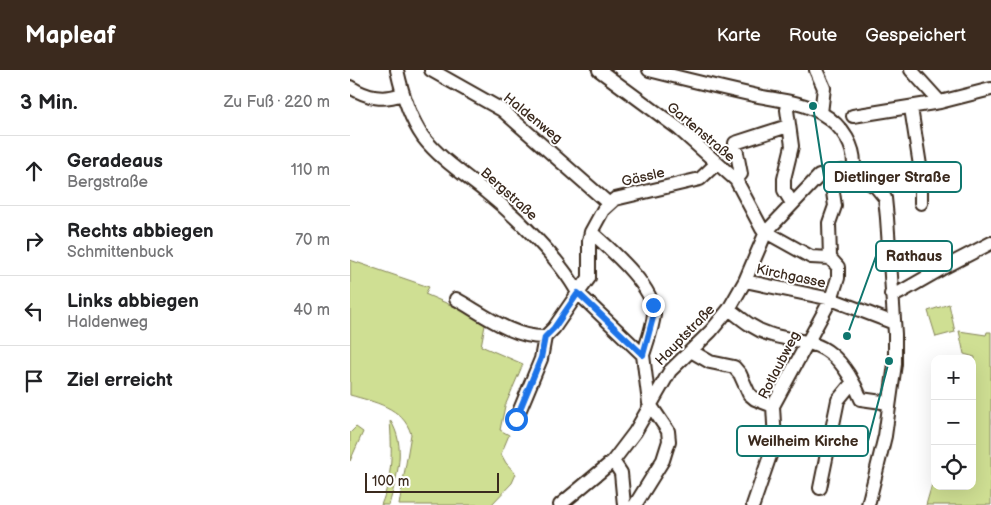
<!DOCTYPE html>
<html lang="de">
<head>
<meta charset="utf-8">
<style>
	:root { --surface:#fff; --page:#f2f2f2; --text:#202124; --muted:#757577; --line:#e0e0e0; --accent:#3b2a1e }
	body { margin:0; font-family:"Balsamiq Sans",sans-serif; background:var(--page); color:var(--text) }
	.controls { position:absolute; right:15px; bottom:15px; display:grid; overflow:hidden; border-radius:10px; box-shadow:0 5px 20px #0002 }
	.controls button { width:45px; height:45px; display:grid; place-items:center; padding:0; border:0; border-bottom:1px solid var(--line); background:var(--surface); color:var(--text); font:25px sans-serif }
	.scale { position:absolute; left:15px; bottom:12px; width:134px; box-sizing:border-box; padding-left:5px; border:2px solid #3b2a1e; border-top:0; font-size:14px; line-height:18px; white-space:nowrap; color:#3b2a1e; -webkit-text-stroke:4px #fff; paint-order:stroke }
	.stop { position:absolute; width:15px; height:15px; margin:-11px; border:4px solid #1a73e8; border-radius:50%; background:#fff }
	.stop.end { background:#1a73e8; border-color:#fff; box-shadow:0 1px 5px #0008 }
	.list { margin:0; padding:0; list-style:none }
	h2 { display:flex; justify-content:space-between; align-items:center; height:65px; margin:0; padding:0 20px; font-size:21px }
	h2 small { font-size:16px; font-weight:400; color:var(--muted) }
	.list li { display:grid; grid-template-columns:32px 1fr auto; gap:15px; align-items:center; box-sizing:border-box; height:70px; padding:0 20px; border-top:1px solid var(--line) }
	.list b { display:block; font-size:19px; white-space:nowrap }
	.list p { margin:0; font-size:16px; white-space:nowrap; color:var(--muted) }
	.list em { font-size:16px; font-style:normal; color:var(--muted) }
	.icon { flex:none; width:28px; height:28px; fill:none; stroke:currentColor; stroke-width:2; stroke-linecap:round; stroke-linejoin:round }
	.map { position:relative; flex:none; width:641px; height:435px; overflow:hidden }
	header { display:flex; align-items:center; gap:30px; box-sizing:border-box; height:70px; padding:0 25px; background:var(--accent); color:#fff }
	header strong { font-size:24px }
	nav { display:flex; gap:28px; margin-inline-start:auto; font-size:18px }
	main { display:flex }
	aside { flex:1; background:var(--surface) }
	.map>svg:first-child { display:block }
	.green { fill:#cfdf93; stroke:#858458 }
	.lines { fill:none; stroke-linecap:round; stroke-linejoin:round }
	.minor-casing { stroke:#3b2a1e; stroke-width:16 }
	.minor { stroke:#fff; stroke-width:12 }
	.route { stroke:#1a73e8; stroke-width:6 }
	.labels { text-anchor:middle; dominant-baseline:central; stroke-width:4; stroke-linejoin:round; paint-order:stroke }
	.street-label { font-size:14px; fill:#3b2a1e; stroke:#fff }
	.leader { fill:none; stroke:#0f766e; stroke-width:2 }
	.callout-dot { fill:#0f766e; stroke:#fff; stroke-width:2 }
	.callout { fill:#fff; stroke:#0f766e; stroke-width:2 }
	.callout-label { font-size:15px; text-anchor:middle; font-weight:bold; fill:#3b2a1e }
</style>
</head>
<body>
<header>
<strong>Mapleaf</strong>
<nav><a>Karte</a><a>Route</a><a>Gespeichert</a></nav>
</header>
<main>
<aside>
<h2>3 Min.<small>Zu Fuß · 220 m</small></h2>
<ul class="list">
<li><svg class="icon" aria-label="ahead" viewBox="0 0 24 24"><path d="M12 20V5M6 11l6-6 6 6"/></svg><div><b>Geradeaus</b><p>Bergstraße</p></div><em>110 m</em></li>
<li><svg class="icon" aria-label="right" viewBox="0 0 24 24"><path d="M7 20v-9h11M14 6l5 5-5 5"/></svg><div><b>Rechts abbiegen</b><p>Schmittenbuck</p></div><em>70 m</em></li>
<li><svg class="icon" aria-label="left" viewBox="0 0 24 24"><path d="M17 20v-9H6M10 6l-5 5 5 5"/></svg><div><b>Links abbiegen</b><p>Haldenweg</p></div><em>40 m</em></li>
<li><svg class="icon" aria-label="arrive" viewBox="0 0 24 24"><path d="M6 21V4h12l-3 4 3 4H6"/></svg><div><b>Ziel erreicht</b></div></li>
</ul>
</aside>
<div class="map">
<svg width="641" height="435" viewBox="0 0 641 435">
	<rect width="100%" height="100%" fill="#fff"/>
	<filter id="ink" filterUnits="userSpaceOnUse"><feTurbulence type="fractalNoise" baseFrequency=".02" numOctaves="2"/><feDisplacementMap in="SourceGraphic" scale="10" xChannelSelector="R" yChannelSelector="G"/><feConvolveMatrix kernelMatrix="1 2 1 2 8 2 1 2 1" color-interpolation-filters="sRGB"/></filter>
	<g filter="url(#ink)">
		<!-- green -->
		<path class="green" d="M0 190 79 217 75 224 136 250 131 276 173 294 155 336 150 360 159 365 151 384 156 393 166 404 162 413 141 435H49L61 364C53 337 24 332 0 325Z
			M599 234 605 262 586 267 578 241Z
			M609 261 636 265 637 262H641V435H576L585 404V416H622V316L625 287 614 284Z
			M40 350C57 376 47 406 39 435H31C43 406 42 380 40 350Z
			M6 357 13 362 0 391V363Z"/>
		<g class="lines">
			<defs>
				<path id="minor" d="M47 0C52 23 59 47 73 67 90 89 115 105 136 122 166 146 210 189 228 223L204 258 195 267C163 268 133 244 106 229
					M81 0 152 40 258 133
					M249 0 329 59 386 110 412 159 416 162 461 187 480 188
					M299 0C335 9 371 18 408 26 428 30 452 32 471 43 492 55 508 78 503 103
					M466 0 474 18 471 43
					M561 0 590 32
					M0 17C18 28 33 31 52 24
					M439 32 437 40 442 76 434 109V120L442 133
					M561 38 571 102V133
					M503 46 590 32 641 19
					M386 110 391 104 385 73 438 56
					M241 162C260 179 305 217 304 244 303 257 297 272 293 285
					M395 211 481 229 544 253
					M541 224 549 223 591 199 641 173
					M379 239C392 249 403 259 419 264 438 271 464 269 481 284 494 294 505 314 511 329L539 333
					M341 281 360 292 384 297 390 304 399 324 405 329 423 336
					M166 349 191 289 195 267
					M263 391 271 403 274 435
					M470 418 488 330 502 313
					M210 435 263 391 285 362 320 301 361 261 379 239 395 211 416 162 469 106 492 101 503 103 526 117 535 128 537 148 545 264V294L535 366 518 435
					M285 435 313 390 319 371 318 361 299 333 293 285 228 223 239 208V171L241 162 253 140 265 129 350 109 367 93
					M403 435 425 371 423 336 481 229 488 208V197L480 188 479 153 485 136 480 102"/>
			</defs>
			<!-- minor casing -->
			<use href="#minor" class="minor-casing"/>
			<!-- minor -->
			<use href="#minor" class="minor"/>
		</g>
	</g>
	<g class="lines" filter="url(#ink)">
		<!-- route -->
		<path class="route" d="M166 349 191 288 195 267 204 258 228 223 293 285 304 244 303 235"/>
	</g>
	<g class="labels">
		<!-- street labels -->
		<g class="street-label">
			<text transform="translate(183 48) rotate(39)">Haldenweg</text>
			<text transform="translate(351 62) rotate(40)">Gartenstraße</text>
			<text transform="translate(293 107) rotate(-13)">Gässle</text>
			<text transform="translate(159 124) rotate(42)">Bergstraße</text>
			<text transform="translate(441 206) rotate(12)">Kirchgasse</text>
			<text transform="translate(335 265) rotate(-46)">Hauptstraße</text>
			<text transform="translate(429 295) rotate(-63)">Rotlaubweg</text>
		</g>
	</g>
	<!-- callouts -->
	<path class="leader" d="M463 36L474 107M497 266L526 186M539 291L518 371"/>
	<g class="callout-dot">
		<circle cx="463" cy="36" r="5"/>
		<circle cx="497" cy="266" r="5"/>
		<circle cx="539" cy="291" r="5"/>
	</g>
	<g class="callout">
		<rect x="474" y="92" width="137" height="30" rx="5"/>
		<rect x="526" y="171" width="76" height="30" rx="5"/>
		<rect x="387" y="356" width="131" height="30" rx="5"/>
	</g>
	<g class="callout-label">
		<text x="542" y="112">Dietlinger Straße</text>
		<text x="564" y="191">Rathaus</text>
		<text x="453" y="376">Weilheim Kirche</text>
	</g>
</svg>
<div class="controls">
<button>+</button>
<button>−</button>
<button><svg class="icon" aria-label="locate" viewBox="0 0 24 24"><circle cx="12" cy="12" r="6"/><path d="M12 2v4M12 18v4M2 12h4M18 12h4"/></svg></button>
</div>
<div class="scale">100 m</div>
<div class="stop" style="left:166px;top:349px"></div>
<div class="stop end" style="left:303px;top:235px"></div>
</div>
</main>
</body>
</html>
